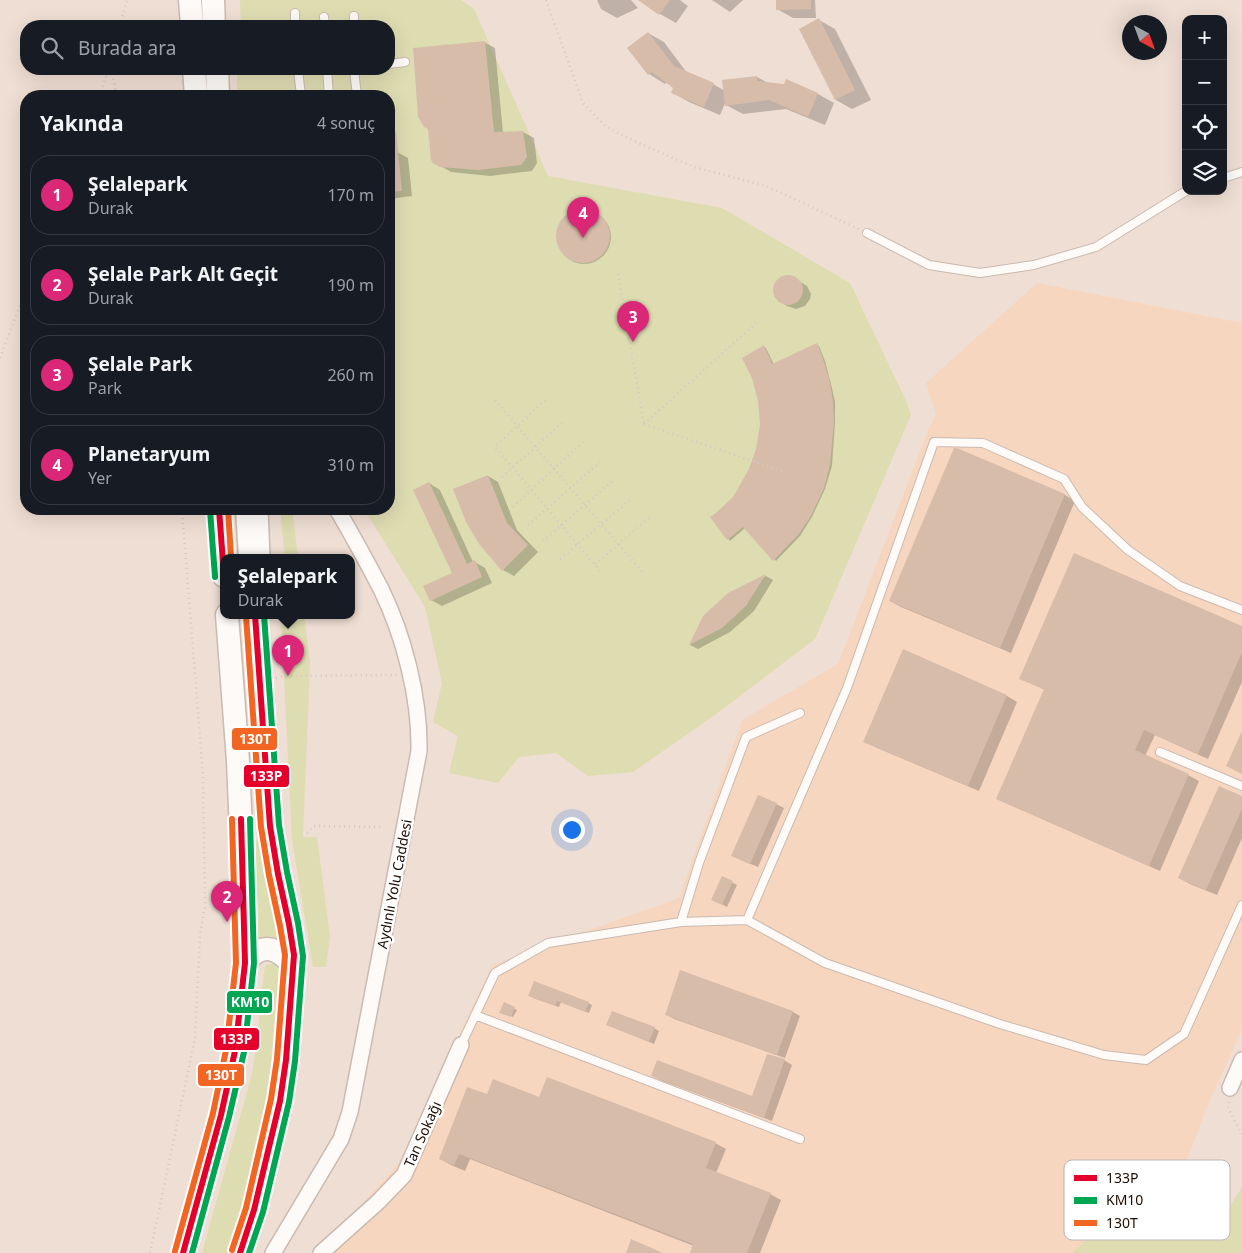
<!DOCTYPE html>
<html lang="tr">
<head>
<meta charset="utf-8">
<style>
	:root { --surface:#171b24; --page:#20242c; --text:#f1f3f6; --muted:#9ea1a6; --line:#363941; --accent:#db2777 }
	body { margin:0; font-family:"Noto Sans",sans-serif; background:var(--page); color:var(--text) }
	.controls { position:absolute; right:15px; top:15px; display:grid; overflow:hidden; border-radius:10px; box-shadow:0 5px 20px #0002 }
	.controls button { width:45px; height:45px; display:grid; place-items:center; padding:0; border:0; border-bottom:1px solid var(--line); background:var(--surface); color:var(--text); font:25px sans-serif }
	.compass { position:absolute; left:1122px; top:15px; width:45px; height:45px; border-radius:50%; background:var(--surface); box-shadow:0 5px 20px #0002; rotate:139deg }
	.you { position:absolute; left:571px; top:829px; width:18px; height:18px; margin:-12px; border:4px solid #fff; border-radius:50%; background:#1a73e8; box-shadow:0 0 0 8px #1a73e833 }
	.badge { display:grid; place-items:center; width:32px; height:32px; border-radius:50%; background:var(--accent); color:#fff; font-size:16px; font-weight:700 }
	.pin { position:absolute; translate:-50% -41px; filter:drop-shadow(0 1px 2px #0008) }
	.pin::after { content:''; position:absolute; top:26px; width:18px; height:15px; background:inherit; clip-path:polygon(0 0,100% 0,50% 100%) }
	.popup { position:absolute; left:220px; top:554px; width:135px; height:65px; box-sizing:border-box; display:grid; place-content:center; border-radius:10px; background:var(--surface); filter:drop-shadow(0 1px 4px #0005); font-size:16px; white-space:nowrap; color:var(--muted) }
	.popup b { font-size:19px; color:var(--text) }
	.popup::after { content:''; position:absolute; left:50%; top:100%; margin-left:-10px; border:10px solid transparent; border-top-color:var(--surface) }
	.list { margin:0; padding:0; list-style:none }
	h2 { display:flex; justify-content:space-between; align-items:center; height:65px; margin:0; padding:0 20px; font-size:21px }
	h2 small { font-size:16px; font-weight:400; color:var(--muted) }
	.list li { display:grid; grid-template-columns:32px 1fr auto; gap:15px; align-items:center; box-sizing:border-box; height:80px; margin:0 10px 10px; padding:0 10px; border:1px solid var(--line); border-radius:20px }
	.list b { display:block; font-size:19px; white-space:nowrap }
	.list p { margin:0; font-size:16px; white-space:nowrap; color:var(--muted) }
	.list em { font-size:16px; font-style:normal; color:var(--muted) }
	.icon { flex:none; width:28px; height:28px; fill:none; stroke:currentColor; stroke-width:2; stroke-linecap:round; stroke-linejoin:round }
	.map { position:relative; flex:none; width:1242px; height:1253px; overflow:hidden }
	.search { position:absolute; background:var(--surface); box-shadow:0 5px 20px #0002; left:20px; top:20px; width:375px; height:55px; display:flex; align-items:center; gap:12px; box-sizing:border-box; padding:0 18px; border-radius:20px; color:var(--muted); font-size:19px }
	.panel { position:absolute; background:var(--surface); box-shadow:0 5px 20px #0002; left:20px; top:90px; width:375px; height:425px; border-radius:20px }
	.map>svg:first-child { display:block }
	.built { fill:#f7d6c0 }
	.green { fill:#dedcb1 }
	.shadow { fill:#0003 }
	.building { fill:#d7bcaa }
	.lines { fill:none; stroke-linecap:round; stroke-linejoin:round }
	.lane-casing { stroke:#cbbaaf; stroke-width:10 }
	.street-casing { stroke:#cbbaaf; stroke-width:18 }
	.primary-casing { stroke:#cbbaaf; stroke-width:25 }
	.path { stroke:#d0cac6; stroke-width:2.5; stroke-dasharray:1 4; stroke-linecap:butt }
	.lane { stroke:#fdfaf8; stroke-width:8 }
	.street { stroke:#fdfaf8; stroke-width:15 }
	.primary { stroke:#fdfaf8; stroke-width:22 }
	.bus-1-casing { stroke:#fff; stroke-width:10 }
	.bus-2-casing { stroke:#fff; stroke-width:10 }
	.bus-3-casing { stroke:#fff; stroke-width:10 }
	.bus-1 { stroke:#e4002b; stroke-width:6 }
	.bus-2 { stroke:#00a651; stroke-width:6 }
	.bus-3 { stroke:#f26522; stroke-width:6 }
	.labels { text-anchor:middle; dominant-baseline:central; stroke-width:5; stroke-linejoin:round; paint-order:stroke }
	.street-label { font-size:14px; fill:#1e0c02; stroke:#fff }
	.key { fill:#fff; stroke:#bcb6b3; stroke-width:1 }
	.key-label { font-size:14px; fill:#1e0c02 }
	.line-badge { stroke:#fff; stroke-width:2 }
	.badge-label { font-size:14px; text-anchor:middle; font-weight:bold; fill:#fff }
</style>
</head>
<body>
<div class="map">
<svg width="1242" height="1253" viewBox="0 0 1242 1253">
	<rect width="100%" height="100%" fill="#efded3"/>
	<!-- built -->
	<path class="built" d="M1037 283 1242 323V1029L1206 1109 1183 1172 1160 1174 1072 1253H325L348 1219 399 1163 492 965 679 898 742 720 838 664 929 428 936 414 926 383Z"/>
	<!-- green -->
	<path class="green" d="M240 0H461L474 9 548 176 722 208 850 283 906 401 911 415 815 639 719 712 633 772 588 776 556 753 519 757 498 783 449 773 458 736 433 722 442 683 425 607 364 509H389V96H237V69H389V26H241Z
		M280 509H292L298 557H285Z
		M281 615H304L310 662 303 837H317L330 937 326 967H313L292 840Z
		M262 838 281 939C271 936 266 937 257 943L255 841Z
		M273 963 278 970V983L268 1094 254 1178 227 1253H202L252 1074 257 1040 264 971 266 965Z
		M1183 1172 1191 1202 1220 1222 1242 1187V1253H1072L1160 1174Z"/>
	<!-- shadow -->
	<path class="shadow" d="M597 0H631L638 8 617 18 601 9Z
		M640 0H680L688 6 676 23 660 14Z
		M712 0H743L730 12Z
		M777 0H815L816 18H793L777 9Z
		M819 20 835 29 871 100 852 109 836 100 801 29Z
		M648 33 664 42 687 73 713 84 725 91 757 77 768 83 785 85 787 81 818 94 834 103 825 125 786 109 743 114 726 105V101L720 115 689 102 673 93 675 88 667 82 665 84 649 74Z
		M484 42 495 48 503 133 523 132 534 138 537 163 532 171 490 176 451 172 434 162Z
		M389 152H397L408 158 412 196 389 199Z
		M557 237a27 27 0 1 1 54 0a27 27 0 1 1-54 0Z
		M790 276 807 286 811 294 810 299 805 306 796 309 787 306 779 301 774 293 775 284 781 278Z
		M817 345 819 346 825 361 831 384 835 402V422L832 466 825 489 812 517 800 536 776 561 745 528 730 541 712 517 734 497 750 469 757 450 761 425 764 347 766 348 774 365Z
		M956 449 1065 495 1075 501 1011 653 901 607 890 601Z
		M488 476 498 482 517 530 538 552 514 576 503 570 480 543Z
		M429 483 440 490 473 562H475L485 568 492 583 442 606 431 600 453 573Z
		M766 576 773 580 754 611 730 632 698 649 690 645 704 617 728 594Z
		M1242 627V682L1208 759 1155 735 1145 756 1188 775 1199 781 1160 871 1008 804 997 798 1045 690 1020 678Z
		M904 651 1007 696 1017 702 979 791 875 747 865 741Z
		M1242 797V838L1217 895 1190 884 1179 878Z
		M776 804 784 808 758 867 741 860Z
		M723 878 737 885 727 907 718 902Z
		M681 972 793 1012 800 1016 785 1058 674 1019 666 1014Z
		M533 998 588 1003 592 1005 589 1013 561 1002 559 1007Z
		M504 1004 517 1010 513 1017 501 1012Z
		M613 1027 654 1028 659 1031 654 1044Z
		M784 1060 792 1065 772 1121 660 1080 652 1075 753 1098Z
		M488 1096 540 1099 715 1143 726 1149 716 1173 770 1194 781 1200 760 1253H691L694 1246 470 1159 465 1171 451 1165 440 1159Z"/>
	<!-- building -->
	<path class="building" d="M638 0H670L659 15Z
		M776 0H811V9L776 10Z
		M819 18 855 90 835 100 799 29Z
		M648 32 674 66 714 83 704 107 671 93 673 88 652 72 648 75 627 48Z
		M485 41 494 132 523 131 527 157 521 165 478 170 440 167 433 163 431 160 428 129 424 127 418 117 413 48Z
		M757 76V81L784 84 786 79 818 93 808 117 769 100 725 106 722 80Z
		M389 132H396L402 191 389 192Z
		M556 236a27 27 0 1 1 54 0a27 27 0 1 1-54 0Z
		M773 290a15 15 0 1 1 30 0a15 15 0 1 1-30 0Z
		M817 343 823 359 830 382 833 401 834 421 830 465 824 488 811 516 798 535 773 561 743 527 727 540 710 517 716 513 733 497 749 469 756 449 760 425 758 401 752 378 742 358 764 345 772 364Z
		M954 448H957L1065 494 1000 648 889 601Z
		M488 475 507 523 528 545 502 571 479 544 466 522 453 489Z
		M429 482 467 564 475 560 482 577 430 601 423 586 452 573 413 490Z
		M1074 553 1242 626V652L1198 754 1144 730 1135 750 1189 774 1149 866 996 799 1044 689 1019 679Z
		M766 574 746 606 722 628 689 645 703 616 728 593Z
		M903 649 1007 695 968 786 863 742Z
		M1242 731V774L1226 766Z
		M1219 786 1242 796V809L1206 890 1178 878Z
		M758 795 777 803 750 864 731 856Z
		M722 876 733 881 722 905 711 900Z
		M680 970 793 1011 777 1055 665 1015Z
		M534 981 589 1002 585 1012 557 1001 555 1006 528 996Z
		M504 1002 515 1007 511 1017 499 1013Z
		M612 1011 655 1027 649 1042 606 1025Z
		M767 1054 785 1059 764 1118 651 1076 657 1060 752 1096Z
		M547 1077 716 1142 706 1168 771 1193 747 1253H690L693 1244 459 1154 454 1165 439 1159 467 1087 487 1094 493 1079 539 1097Z
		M631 1239 663 1253H626Z"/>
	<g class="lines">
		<defs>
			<path id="lane" d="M295 13V26
				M324 17 325 26
				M354 26V16
				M389 64 405 62
				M298 69 301 96
				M327 69 329 96
				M354 69 357 96
				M1223 178 1242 172
				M867 233 929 265 980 273 1034 265 1096 247 1186 191
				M1160 752 1242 786
				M747 920 847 688 934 442 983 443 1064 479 1082 507 1128 550 1180 586 1242 610
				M681 922 747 920 825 963 1000 1024 1104 1055 1146 1060 1184 1034 1242 905
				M475 1015 800 1139
				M461 1045 495 973 548 943 681 922 699 863 746 737 800 713"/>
			<path id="street" d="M260 509 262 557
				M1230 1088 1242 1060
				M273 1253 341 1139 350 1112 419 751C420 698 404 636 381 589 367 562 352 535 337 509
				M321 1253 378 1202 404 1175 461 1045"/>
			<path id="primary" d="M190 0 192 26
				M213 0 214 26
				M194 69 196 96
				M217 69 218 96
				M219 509 224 576
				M247 509 250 557
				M245 963C262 941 278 947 294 967
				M183 1253 221 1115 235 1051 245 963V926L238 761 227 615
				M240 1253 254 1210 266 1160 280 1101 286 1060 289 1027 294 955 289 924 278 874 270 826 255 615"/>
		</defs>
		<!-- lane casing -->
		<use href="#lane" class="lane-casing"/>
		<!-- street casing -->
		<use href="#street" class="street-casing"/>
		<!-- primary casing -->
		<use href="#primary" class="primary-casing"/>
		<!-- path -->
		<path class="path" d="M546 0 583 103 605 126 634 141 694 167 766 186 859 229
			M120 26 127 0
			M111 69 117 96
			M99 96 109 69
			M618 274 644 424
			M0 358 26 289
			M495 400 644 574
			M545 400 495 447 601 572
			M644 424 756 323
			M644 424 782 471
			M502 477 564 421
			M513 507 583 442
			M528 525 600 462
			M543 541 615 479
			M560 559 632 498
			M595 564 649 518
			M276 678 284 676 398 675
			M307 833 314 826 383 827
			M1229 1102 1228 1108 1242 1134
			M150 1253 195 1038 200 935 205 906 203 776 182 509"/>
		<!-- lane -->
		<use href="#lane" class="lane"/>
		<!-- street -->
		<use href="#street" class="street"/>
		<!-- primary -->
		<use href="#primary" class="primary"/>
		<defs>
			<path id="bus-1" d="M219 509 224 576
				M183 1253 221 1115 235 1051 245 963 241 819
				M240 1253 254 1210 280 1101 286 1060 294 955 289 924 278 874 270 826 255 615"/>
			<path id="bus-2" d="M210 510 215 577
				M192 1253 229 1117 244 1052 254 963 250 819
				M249 1253 263 1212 289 1102 295 1061 303 956 298 923 287 872 279 825 264 615"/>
			<path id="bus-3" d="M228 509 231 557
				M232 1250 246 1208 271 1099 277 1059 285 955 280 926 269 875 261 827 246 616
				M175 1251 213 1113 226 1050 236 963 232 819"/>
		</defs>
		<!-- bus-1 casing -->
		<use href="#bus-1" class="bus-1-casing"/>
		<!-- bus-2 casing -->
		<use href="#bus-2" class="bus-2-casing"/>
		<!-- bus-3 casing -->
		<use href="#bus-3" class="bus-3-casing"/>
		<!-- bus-1 -->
		<use href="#bus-1" class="bus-1"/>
		<!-- bus-2 -->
		<use href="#bus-2" class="bus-2"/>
		<!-- bus-3 -->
		<use href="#bus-3" class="bus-3"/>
	</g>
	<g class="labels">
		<!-- street labels -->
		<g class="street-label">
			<text transform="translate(394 884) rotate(-79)">Aydınlı Yolu Caddesi</text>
			<text transform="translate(422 1134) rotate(-66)">Tan Sokağı</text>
		</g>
	</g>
	<!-- legend -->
	<rect x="1064" y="1160" width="166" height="80" rx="8" class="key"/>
	<rect x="1074" y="1175" width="23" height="6" fill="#e4002b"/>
	<rect x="1074" y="1197" width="23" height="7" fill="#00a651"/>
	<rect x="1074" y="1220" width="23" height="6" fill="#f26522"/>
	<g class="key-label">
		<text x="1106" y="1183">133P</text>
		<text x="1106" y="1205">KM10</text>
		<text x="1106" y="1228">130T</text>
	</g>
	<g class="line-badge">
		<rect x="231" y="727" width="47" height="24" rx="5" fill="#f26522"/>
		<rect x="243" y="764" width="47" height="24" rx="5" fill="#e4002b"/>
		<rect x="226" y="990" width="47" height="24" rx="5" fill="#00a651"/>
		<rect x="213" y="1027" width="47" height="24" rx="5" fill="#e4002b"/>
		<rect x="197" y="1063" width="48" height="24" rx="5" fill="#f26522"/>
	</g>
	<g class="badge-label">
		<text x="255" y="744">130T</text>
		<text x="266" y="781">133P</text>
		<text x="250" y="1007">KM10</text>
		<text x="236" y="1044">133P</text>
		<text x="221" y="1080">130T</text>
	</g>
</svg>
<div class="controls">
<button>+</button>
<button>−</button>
<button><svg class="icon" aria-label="locate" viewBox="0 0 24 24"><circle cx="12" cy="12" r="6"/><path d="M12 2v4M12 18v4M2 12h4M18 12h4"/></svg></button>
<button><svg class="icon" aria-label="layers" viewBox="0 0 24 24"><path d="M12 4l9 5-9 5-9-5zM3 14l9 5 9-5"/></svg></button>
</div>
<svg class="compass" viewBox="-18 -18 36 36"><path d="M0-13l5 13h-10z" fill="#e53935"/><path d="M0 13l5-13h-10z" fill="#9ea1a6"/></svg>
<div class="you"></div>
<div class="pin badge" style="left:288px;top:676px">1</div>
<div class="popup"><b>Şelalepark</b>Durak</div>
<div class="pin badge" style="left:227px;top:922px">2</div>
<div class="pin badge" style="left:633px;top:342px">3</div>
<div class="pin badge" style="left:583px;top:238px">4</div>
<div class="search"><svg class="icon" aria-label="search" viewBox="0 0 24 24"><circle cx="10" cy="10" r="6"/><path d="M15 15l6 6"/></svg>Burada ara</div>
<section class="panel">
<h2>Yakında<small>4 sonuç</small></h2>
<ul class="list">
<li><span class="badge">1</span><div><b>Şelalepark</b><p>Durak</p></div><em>170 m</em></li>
<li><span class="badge">2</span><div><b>Şelale Park Alt Geçit</b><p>Durak</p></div><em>190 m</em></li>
<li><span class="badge">3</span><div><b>Şelale Park</b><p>Park</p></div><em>260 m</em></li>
<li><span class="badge">4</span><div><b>Planetaryum</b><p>Yer</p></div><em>310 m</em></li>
</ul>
</section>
</div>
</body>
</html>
